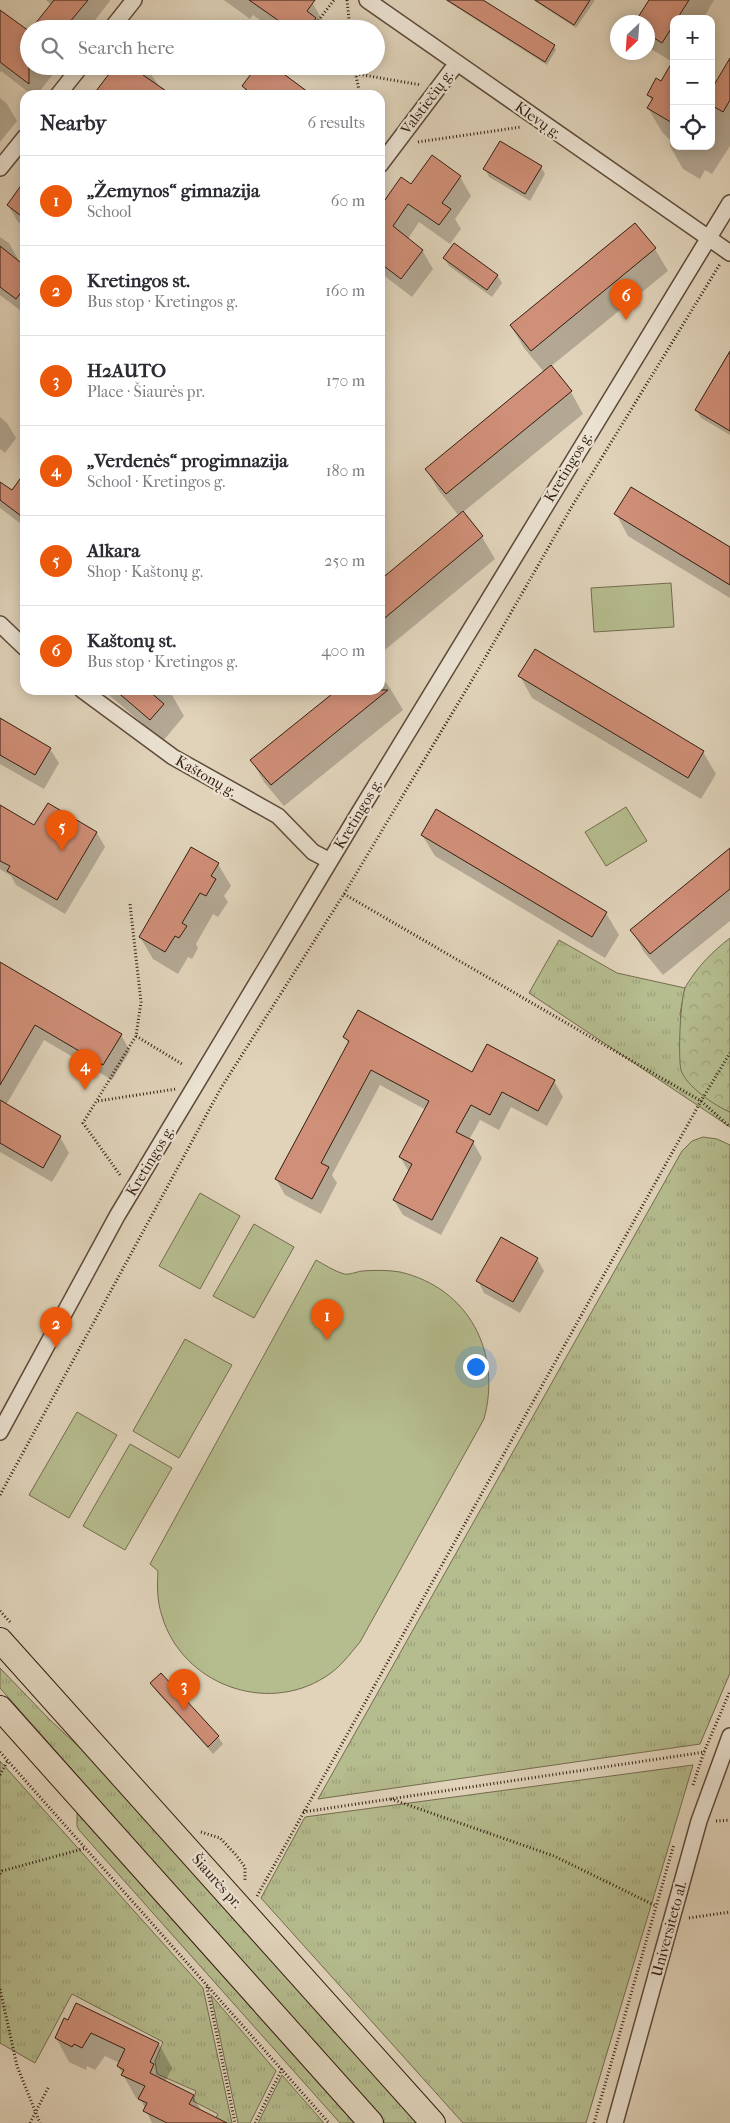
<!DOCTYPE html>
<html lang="en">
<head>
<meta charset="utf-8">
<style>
	:root { --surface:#fff; --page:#f7f7f7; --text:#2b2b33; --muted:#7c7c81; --line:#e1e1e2; --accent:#ea580c }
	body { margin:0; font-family:"IM FELL French Canon",serif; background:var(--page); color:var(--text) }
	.controls { position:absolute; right:15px; top:15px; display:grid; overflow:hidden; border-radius:10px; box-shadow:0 2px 12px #0003 }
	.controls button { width:45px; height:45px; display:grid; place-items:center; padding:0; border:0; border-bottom:1px solid var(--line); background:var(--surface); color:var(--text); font:25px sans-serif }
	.compass { position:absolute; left:610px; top:15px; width:45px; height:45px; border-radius:50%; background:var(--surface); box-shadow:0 2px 12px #0003; rotate:205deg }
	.you { position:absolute; left:475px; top:1366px; width:18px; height:18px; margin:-12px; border:4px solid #fff; border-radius:50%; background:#1a73e8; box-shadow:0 0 0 8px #1a73e833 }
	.badge { display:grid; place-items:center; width:32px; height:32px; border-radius:50%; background:var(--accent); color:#fff; font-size:16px; font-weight:700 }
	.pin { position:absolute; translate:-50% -41px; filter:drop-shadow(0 1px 2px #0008) }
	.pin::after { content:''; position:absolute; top:26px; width:18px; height:15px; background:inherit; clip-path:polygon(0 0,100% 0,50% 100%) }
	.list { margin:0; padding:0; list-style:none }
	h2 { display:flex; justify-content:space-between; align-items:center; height:65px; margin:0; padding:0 20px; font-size:21px }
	h2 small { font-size:16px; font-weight:400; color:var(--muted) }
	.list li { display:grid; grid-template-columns:32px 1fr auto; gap:15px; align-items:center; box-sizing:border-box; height:90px; padding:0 20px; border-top:1px solid var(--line) }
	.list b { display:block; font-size:19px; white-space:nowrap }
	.list p { margin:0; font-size:16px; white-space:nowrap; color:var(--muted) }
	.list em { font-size:16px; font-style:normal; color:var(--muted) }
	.icon { flex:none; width:28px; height:28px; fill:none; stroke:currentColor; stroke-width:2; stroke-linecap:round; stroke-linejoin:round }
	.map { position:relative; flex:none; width:730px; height:2123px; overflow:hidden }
	.search { position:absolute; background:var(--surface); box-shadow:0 2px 12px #0003; left:20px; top:20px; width:365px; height:55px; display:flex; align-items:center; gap:12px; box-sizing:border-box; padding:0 18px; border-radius:28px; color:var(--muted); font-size:19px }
	.panel { position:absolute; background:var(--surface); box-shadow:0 2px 12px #0003; left:20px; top:90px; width:365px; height:605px; border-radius:15px }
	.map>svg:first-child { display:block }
	.grass { fill:url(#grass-tufts); stroke:#746c4f }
	.forest { fill:url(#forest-crowns); stroke:#746c4f }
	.garden { fill:#b5bc8e; stroke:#746c4f }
	.shadow { fill:#0003 }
	.building { fill:#d08f78; stroke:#331d10 }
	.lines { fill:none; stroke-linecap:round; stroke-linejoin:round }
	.street-casing { stroke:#5e4a3a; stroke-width:18 }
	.primary-casing { stroke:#331d10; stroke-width:26 }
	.path { stroke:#331d10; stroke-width:3; stroke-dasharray:1 2.5; stroke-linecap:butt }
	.street { stroke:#ebe2d2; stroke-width:15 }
	.primary { stroke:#e0d3ba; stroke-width:24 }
	.labels { text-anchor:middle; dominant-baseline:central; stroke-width:4.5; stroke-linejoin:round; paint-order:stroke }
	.street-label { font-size:15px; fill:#331d10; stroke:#ebe2d2 }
</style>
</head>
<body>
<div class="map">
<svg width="730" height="2123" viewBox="0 0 730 2123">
	<defs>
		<pattern id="grass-tufts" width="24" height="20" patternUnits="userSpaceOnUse" patternTransform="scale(1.25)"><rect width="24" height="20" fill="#b5bc8e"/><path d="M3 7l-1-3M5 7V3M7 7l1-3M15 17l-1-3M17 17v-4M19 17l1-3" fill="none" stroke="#9ca179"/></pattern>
		<pattern id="forest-crowns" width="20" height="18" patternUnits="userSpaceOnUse" patternTransform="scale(1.25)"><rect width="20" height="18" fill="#b5bc8e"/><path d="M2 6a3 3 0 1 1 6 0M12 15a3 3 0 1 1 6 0" fill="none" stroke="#9ca179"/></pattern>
	</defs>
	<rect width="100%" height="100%" fill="#e0d3ba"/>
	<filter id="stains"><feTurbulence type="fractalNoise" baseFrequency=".004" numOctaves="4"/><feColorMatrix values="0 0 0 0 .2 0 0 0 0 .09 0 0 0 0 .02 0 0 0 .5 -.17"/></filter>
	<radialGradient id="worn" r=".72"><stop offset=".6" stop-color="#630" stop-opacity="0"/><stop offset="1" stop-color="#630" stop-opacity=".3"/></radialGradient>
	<!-- grass -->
	<path class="grass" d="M559 940 617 973 685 988 680 1014 696 1090 730 1112V1127L529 993Z
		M703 1137 717 1139 730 1145V1673L700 1744 318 1799 682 1151 692 1141Z
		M0 1668 50 1720 104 1770 419 2123H385L0 1688Z
		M0 1761 203 1988 232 2123H213L218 2114 193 2101 196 2091 157 2074 155 2061 163 2042 72 1994 35 2063 0 2043Z
		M693 1765 586 2123H463L261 1898 305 1817Z
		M77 1813 354 2123H340L79 1830 77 1826Z
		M211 1995 276 2071 250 2123H238Z
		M282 2075 324 2123H258Z"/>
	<!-- forest -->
	<path class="forest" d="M730 938V1112C715 1106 686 1086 681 1070 678 1058 680 996 686 986 698 966 712 952 730 938Z"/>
	<!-- garden -->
	<path class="garden" d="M671 583 674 627 594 632 591 588Z
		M626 807 647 841 606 866 585 832Z
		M200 1193 240 1216 200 1289 159 1266Z
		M254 1224 294 1247 254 1318 213 1296Z
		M316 1260C325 1265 334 1271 344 1274 349 1275 356 1272 362 1271 375 1270 388 1270 400 1272 469 1288 502 1353 484 1419L360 1642C349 1655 340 1668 325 1677 266 1715 182 1684 162 1616 157 1601 157 1586 158 1571L150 1564Z
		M185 1339 232 1365 179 1458 133 1431Z
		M77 1412 117 1435 69 1518 29 1495Z
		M130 1444 172 1468 125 1550 83 1526Z"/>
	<!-- shadow -->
	<path class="shadow" d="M46 0H110V1L88 29H32L52 5Z
		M224 0H311L325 25 322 29H273L253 15 250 19Z
		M445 0H481L554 46 556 50 547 65Z
		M533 0H595L576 28Z
		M651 0H714L703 19H674V63L648 47V22H637Z
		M0 11 29 66H59L37 95H32L1 71 0 73Z
		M730 61V146L712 174 705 170 700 179 683 169 670 146V140L662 132 648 108 652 101 648 95 674 68V146H711V81L716 84Z
		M146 66 158 85 157 86 170 95H94Z
		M243 86 310 95H248Z
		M0 98 7 104 17 121 0 142Z
		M541 167 545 174 530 201 489 177 485 169Z
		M460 177 471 196 455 219 461 229 450 244 419 222 408 239 422 250 433 269 412 297 382 274 380 276V209Z
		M25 182V227L18 222 8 205Z
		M635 224 655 249 668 271 550 367 571 392 583 414 462 513 482 537 495 559 380 654V582L459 516 439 491 426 469 544 372 524 348 511 326Z
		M0 237 9 243 18 259 17 261 25 267V314L0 295Z
		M444 258 497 275 502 283 492 297 449 266Z
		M730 356V435L701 418 696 410Z
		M0 417 7 423 16 438 5 453 0 449Z
		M25 474V527L0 508V483L12 492Z
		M616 514 730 549V598L628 536Z
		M380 675 390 688 403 710 284 806 264 782 252 761 339 690H380Z
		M520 676 703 752 716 774 701 799 532 698Z
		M103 690H166L172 695 184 716 163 741Z
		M0 720 50 749 59 763 44 789 0 764Z
		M48 804 97 833 105 847 65 914 16 885 11 876 0 869V809L35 827Z
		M422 835 606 913 619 935 605 958 435 856Z
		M730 850V921L663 975 644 952 632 930Z
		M218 864 231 886 224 896 228 902 218 917 213 914 196 944 198 948 192 959 188 957 178 974 153 959 140 937Z
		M0 964 121 1035 130 1051 112 1080 44 1040 6 1105 60 1137 69 1153 52 1182 0 1152Z
		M345 1037 473 1073 554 1081 563 1097 547 1126 511 1107 499 1130 480 1120 469 1140 473 1142 482 1158 441 1235 403 1215 394 1200 409 1172 400 1157 426 1110 380 1085 332 1175 337 1183 321 1214 285 1195 276 1179 349 1044Z
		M537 1259 544 1271 520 1313 484 1293 478 1281Z
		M161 1675 218 1737 223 1744 213 1754 156 1691 151 1684Z
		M76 2005 159 2044 172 2068 165 2082 193 2096 202 2112 215 2123H152L141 2100 136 2098 118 2066 120 2063 105 2056 95 2070 87 2066 86 2070 69 2062 56 2038 68 2021Z"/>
	<!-- building -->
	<path class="building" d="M54 0H88L64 29H31Z
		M249 0H315L307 11 316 18 308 29H278L282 23Z
		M447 0H483L555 45 545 62Z
		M535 0H590L574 25Z
		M649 0H689L677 19H674V24L662 43 648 34V22H635Z
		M0 10 29 31V84L0 62Z
		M730 58V100L723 112 711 105V90Z
		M674 59V124L647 108 653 98 647 95 656 78 661 81Z
		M115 66H150L143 75 172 95H93Z
		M257 66H273L312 95H253L242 86Z
		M500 141 542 166 525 194 483 169Z
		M432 155 461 176 442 203 451 209 439 225 408 204 393 226 423 250 401 279 380 263V207L401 177 411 184Z
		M25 180V219L7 205Z
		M635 223 656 248 531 351 510 325Z
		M454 243 498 275 487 290 443 258Z
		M0 246 25 266V287L16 299 0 287Z
		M730 351V431L695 410Z
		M551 365 572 391 446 494 425 469Z
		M25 472V519L0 500V482L12 490Z
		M631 487 730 547V585L614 514Z
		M463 511 483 536 380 622V580Z
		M535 649 704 751 688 778 518 676Z
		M115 690H148L164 704 150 720Z
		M337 690H388L271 785 250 760Z
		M0 718 51 748 35 775 0 755Z
		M48 803 97 832 57 900 7 871 10 866 0 861V805L34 825Z
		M436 809 607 912 592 937 421 835Z
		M191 847 219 863 211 876 216 879 206 896 200 893 182 923 187 926 179 938 175 936 165 952 139 937Z
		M730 848V889L650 954 630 930Z
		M0 962 122 1034 103 1065 35 1025 0 1085Z
		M358 1010 472 1072 487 1044 555 1080 538 1111 502 1092 490 1115 471 1105 456 1132 474 1141 432 1220 393 1200 412 1164 399 1157 429 1101 371 1070 321 1163 329 1167 312 1199 275 1179 349 1041 343 1037Z
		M0 1100 61 1136 43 1168 0 1143Z
		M501 1237 538 1258 513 1302 476 1281Z
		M161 1673 219 1736 208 1747 150 1683Z
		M76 2003 159 2043 150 2062 154 2064 150 2073 194 2095 189 2104 227 2123H167L143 2111 147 2103 138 2099 145 2086 121 2075 124 2070 117 2066 125 2049 91 2033 82 2048 74 2044 72 2047 55 2038 64 2018 68 2020Z"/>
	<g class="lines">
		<defs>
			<path id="street" d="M367 0 730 253
				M111 29 134 0
				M58 95 81 66
				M380 165 457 63
				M0 168 25 137
				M0 624 25 648
				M82 690 173 757 278 816 313 852 330 861
				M0 1432 117 1216 357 816 730 203
				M615 2123 699 1821 730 1736"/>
			<path id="primary" d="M0 1640 433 2123
				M0 1708 371 2123"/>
		</defs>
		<!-- street casing -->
		<use href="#street" class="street-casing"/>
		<!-- primary casing -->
		<use href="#primary" class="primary-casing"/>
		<!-- path -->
		<path class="path" d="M347 0 350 29
			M136 24 153 29
			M312 29 334 0
			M311 66 421 85
			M354 66 360 95
			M418 142 521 127
			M344 894 701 1101 730 1127
			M136 1036 182 1064
			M98 1101 176 1089
			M120 1175 83 1123 136 1036 141 1002 130 904
			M0 1495 221 1088 344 894 481 665 571 508 720 264
			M0 1611 10 1622
			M0 1752 329 2123
			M0 1775 8 1760
			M693 1785 704 1752 730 1691
			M391 1799 554 1856 656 1906
			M303 1812 705 1752
			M716 1821 730 1820
			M201 1832 220 1838 236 1855 245 1867V1882
			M0 1874 2 1871 86 1848
			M257 1896 701 1101 730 1053
			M689 1918 730 1912
			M207 1987 235 2123
			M0 1989 17 2066 40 2123
			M30 2123 49 2086
			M255 2123 282 2069
			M594 2123 674 1844"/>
		<!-- street -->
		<use href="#street" class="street"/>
		<!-- primary -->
		<use href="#primary" class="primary"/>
	</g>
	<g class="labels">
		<!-- street labels -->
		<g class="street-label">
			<text transform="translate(427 102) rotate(-53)">Valstiečių g.</text>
			<text transform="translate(538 120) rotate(35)">Klevų g.</text>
			<text transform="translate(568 467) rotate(-59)">Kretingos g.</text>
			<text transform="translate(206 776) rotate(30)">Kaštonų g.</text>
			<text transform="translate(358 814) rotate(-59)">Kretingos g.</text>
			<text transform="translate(150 1161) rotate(-59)">Kretingos g.</text>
			<text transform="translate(217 1881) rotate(48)">Šiaurės pr.</text>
			<text transform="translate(669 1929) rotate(-75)">Universiteto al.</text>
		</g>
	</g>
	<rect width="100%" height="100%" filter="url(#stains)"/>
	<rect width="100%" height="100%" fill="url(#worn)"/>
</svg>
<div class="controls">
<button>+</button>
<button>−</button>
<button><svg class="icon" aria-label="locate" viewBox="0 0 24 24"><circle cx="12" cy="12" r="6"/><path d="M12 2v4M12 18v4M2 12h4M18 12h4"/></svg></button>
</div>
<svg class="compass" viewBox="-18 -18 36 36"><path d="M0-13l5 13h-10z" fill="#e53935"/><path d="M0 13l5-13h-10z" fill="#7c7c81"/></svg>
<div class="you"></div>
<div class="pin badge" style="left:327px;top:1340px">1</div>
<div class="pin badge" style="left:56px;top:1348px">2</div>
<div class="pin badge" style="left:184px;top:1710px">3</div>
<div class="pin badge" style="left:85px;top:1090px">4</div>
<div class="pin badge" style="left:62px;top:851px">5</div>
<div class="pin badge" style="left:626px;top:320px">6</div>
<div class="search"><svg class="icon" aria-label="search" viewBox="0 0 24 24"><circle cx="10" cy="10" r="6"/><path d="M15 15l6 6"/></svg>Search here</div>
<section class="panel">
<h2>Nearby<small>6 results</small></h2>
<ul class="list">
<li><span class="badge">1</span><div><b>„Žemynos“ gimnazija</b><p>School</p></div><em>60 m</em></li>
<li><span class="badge">2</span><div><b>Kretingos st.</b><p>Bus stop · Kretingos g.</p></div><em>160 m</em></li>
<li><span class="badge">3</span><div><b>H2AUTO</b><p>Place · Šiaurės pr.</p></div><em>170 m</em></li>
<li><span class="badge">4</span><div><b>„Verdenės“ progimnazija</b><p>School · Kretingos g.</p></div><em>180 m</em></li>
<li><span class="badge">5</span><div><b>Alkara</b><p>Shop · Kaštonų g.</p></div><em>250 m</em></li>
<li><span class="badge">6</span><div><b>Kaštonų st.</b><p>Bus stop · Kretingos g.</p></div><em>400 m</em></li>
</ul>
</section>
</div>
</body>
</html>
